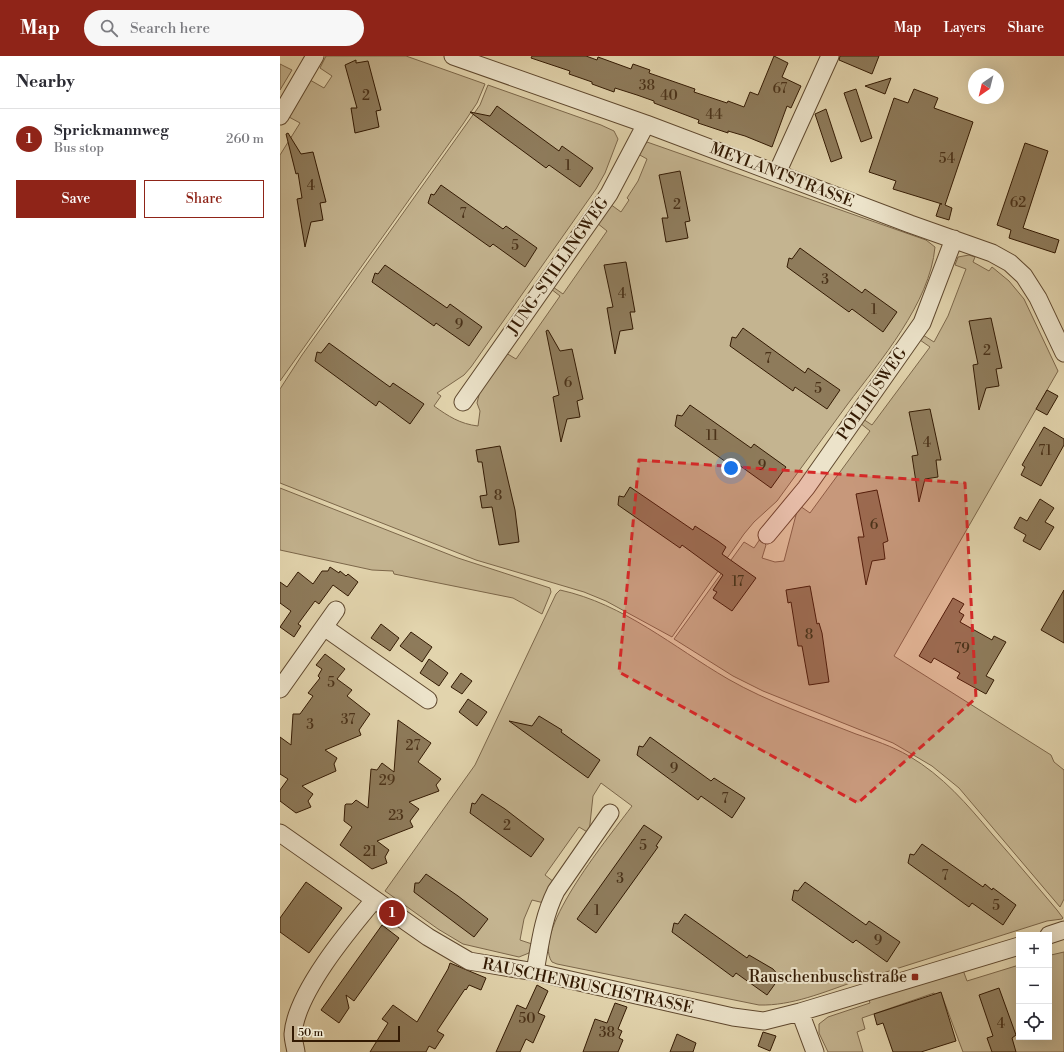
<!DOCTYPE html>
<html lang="en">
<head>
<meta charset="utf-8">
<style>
	:root { --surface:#fff; --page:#f7f7f7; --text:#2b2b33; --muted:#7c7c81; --line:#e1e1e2; --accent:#8f2418 }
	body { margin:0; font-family:"Libre Bodoni",serif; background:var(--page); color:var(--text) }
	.controls { position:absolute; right:12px; bottom:12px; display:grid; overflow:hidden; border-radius:0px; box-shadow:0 4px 16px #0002 }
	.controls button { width:36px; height:36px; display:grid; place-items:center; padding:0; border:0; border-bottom:1px solid var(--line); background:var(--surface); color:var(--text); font:20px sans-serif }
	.compass { position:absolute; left:688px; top:12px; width:36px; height:36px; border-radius:50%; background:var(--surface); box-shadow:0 4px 16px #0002; rotate:215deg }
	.scale { position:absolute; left:12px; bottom:10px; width:108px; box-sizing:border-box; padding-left:4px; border:2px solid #331a03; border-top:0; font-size:11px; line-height:14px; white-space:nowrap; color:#331a03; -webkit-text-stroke:3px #ece3ca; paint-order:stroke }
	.you { position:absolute; left:451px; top:412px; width:14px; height:14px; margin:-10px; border:3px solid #fff; border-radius:50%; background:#1a73e8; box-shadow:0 0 0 6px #1a73e833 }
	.badge { display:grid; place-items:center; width:26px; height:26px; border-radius:50%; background:var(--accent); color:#fff; font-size:13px; font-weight:700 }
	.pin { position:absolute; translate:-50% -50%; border:2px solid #fff; box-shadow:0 1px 4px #0006 }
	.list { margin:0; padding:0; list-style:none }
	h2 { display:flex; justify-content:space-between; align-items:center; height:52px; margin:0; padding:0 16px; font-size:17px }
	h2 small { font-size:13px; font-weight:400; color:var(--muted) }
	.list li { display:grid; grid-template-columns:26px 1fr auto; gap:12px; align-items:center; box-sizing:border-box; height:60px; padding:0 16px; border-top:1px solid var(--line) }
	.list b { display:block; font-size:15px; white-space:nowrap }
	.list p { margin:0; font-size:13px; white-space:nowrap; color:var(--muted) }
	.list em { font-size:13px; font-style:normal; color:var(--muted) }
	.actions { display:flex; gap:8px; padding:12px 16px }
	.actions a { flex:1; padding:9px 0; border:1px solid var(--accent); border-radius:0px; text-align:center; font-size:14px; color:var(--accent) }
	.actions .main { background:var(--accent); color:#fff }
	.icon { flex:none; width:22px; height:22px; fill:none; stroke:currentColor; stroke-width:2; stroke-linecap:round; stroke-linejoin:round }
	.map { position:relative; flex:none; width:784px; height:996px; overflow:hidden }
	header { display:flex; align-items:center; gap:24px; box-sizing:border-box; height:56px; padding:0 20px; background:var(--accent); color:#fff }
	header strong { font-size:19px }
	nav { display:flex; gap:22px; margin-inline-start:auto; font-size:14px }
	.search { width:280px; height:36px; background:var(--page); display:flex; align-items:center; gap:10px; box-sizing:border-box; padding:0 14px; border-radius:22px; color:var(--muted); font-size:15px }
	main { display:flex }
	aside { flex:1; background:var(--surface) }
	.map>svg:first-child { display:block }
	.green { fill:#c4b490; stroke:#7c674a }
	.building { fill:#8e7b5b; stroke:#331a03 }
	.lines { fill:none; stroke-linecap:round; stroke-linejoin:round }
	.street-casing { stroke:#5f482e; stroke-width:19 }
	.street { stroke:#ece3ca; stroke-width:17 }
	.marked { fill:#d62828; fill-opacity:0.2; stroke:#d62828; stroke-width:3; stroke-dasharray:8 5; stroke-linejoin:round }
	.poi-dot { fill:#8f2418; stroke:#ece3ca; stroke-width:1.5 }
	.labels { text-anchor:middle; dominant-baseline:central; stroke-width:4; stroke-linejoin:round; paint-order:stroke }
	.number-label { font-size:14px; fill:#4a3219 }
	.street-label { font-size:16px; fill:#331a03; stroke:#ece3ca }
	.poi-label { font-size:16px; fill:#331a03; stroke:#ece3ca; text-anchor:end }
</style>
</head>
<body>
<header>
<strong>Map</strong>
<div class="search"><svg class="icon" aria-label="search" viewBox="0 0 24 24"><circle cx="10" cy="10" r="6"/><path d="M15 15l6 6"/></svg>Search here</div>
<nav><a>Map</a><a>Layers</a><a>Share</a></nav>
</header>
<main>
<aside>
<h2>Nearby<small></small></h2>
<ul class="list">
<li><span class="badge">1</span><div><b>Sprickmannweg</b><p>Bus stop</p></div><em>260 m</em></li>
</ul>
<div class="actions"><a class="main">Save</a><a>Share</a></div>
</aside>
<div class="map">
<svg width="784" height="996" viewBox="0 0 784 996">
	<rect width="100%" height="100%" fill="#e2d4ad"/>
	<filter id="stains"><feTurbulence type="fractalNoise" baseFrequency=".005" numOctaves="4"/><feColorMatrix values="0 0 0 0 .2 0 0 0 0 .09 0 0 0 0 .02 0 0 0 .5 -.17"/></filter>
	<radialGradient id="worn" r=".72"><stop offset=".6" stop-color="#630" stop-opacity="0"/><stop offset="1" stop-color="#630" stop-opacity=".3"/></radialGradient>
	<!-- green -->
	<path class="green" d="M46 0H126L205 28 197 47 183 68 0 325V99L20 67 9 61 30 24 44 32 52 20 40 12Z
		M0 8 12 14 0 34Z
		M208 29 321 69 334 75 338 83 325 117 316 133 191 311 184 319 157 337 161 340 154 350C168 360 180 368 198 370L200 355 197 347 200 335 226 297 236 303 280 240 271 233 273 231 283 238 327 175 317 167 330 148 341 156 349 144 347 142 358 125 367 103 358 98 367 86 646 184 655 191C650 247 600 305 567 349 544 381 520 413 497 445L474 466 464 478 392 581 326 545 304 536 196 504 0 427V333L22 299 200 49Z
		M689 199 695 201 693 206 709 215 712 211 729 225 744 243 778 315 614 600 771 699 774 706 784 714V843L780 851 679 732 652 710 613 687 483 635 453 620 394 583 464 486 474 492 480 483 486 489 482 502 495 506 504 505 517 455 520 450 530 457 590 375 580 367 583 363 592 369 650 291 640 284 643 279 654 286 668 260 686 213 675 209 678 201Z
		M0 432 178 502 270 532 271 536 262 558 233 542 114 518 113 515 92 514 0 494Z
		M280 534C344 548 393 591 448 623 488 646 533 661 576 678 593 684 612 690 629 700 663 720 687 748 712 778 734 803 756 829 777 854L783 862 782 863 767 865 584 923 581 915 573 917 576 925C544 936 512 950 479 949L277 908 272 906C250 875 333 776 352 750L321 727 313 740 309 777 299 771 265 819 274 826 264 847 252 844 244 863 240 884 252 888 249 897 239 901 183 888 158 873 105 835 195 709 276 538Z
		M769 895 771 899 784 896V996H683L661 937 655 939 654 937 582 962 585 973 577 976 583 996H548L539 977V968L548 961 590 947 589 944 683 914 687 925 739 909V981H769Z"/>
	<!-- building -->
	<path class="building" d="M252 0H306L317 4 318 1 351 13 353 8 370 14 369 17 415 33 414 36 447 47 448 45 464 51 470 36 478 39 494 0 508 7 502 21 521 30 511 52 507 50 492 91 465 80 448 75V77L418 67 419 64 374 47V45L357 39 335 32 334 36 312 28V26L289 18 290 15 251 2Z
		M560 0H599L592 18 559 4Z
		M76 4V7L88 5 101 54 96 55 99 71 75 77 71 52H77L65 9Z
		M611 22 605 38 585 30Z
		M576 33 592 82 581 86 564 37Z
		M634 33 658 42 654 52 693 66 665 149 672 152 669 164 656 160 660 148H662L613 133 616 125 589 116 614 42 628 47Z
		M217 50 279 95 282 90 313 112 300 131 269 109 266 112 190 56 210 60Z
		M546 53 562 102 551 106 535 58Z
		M8 77 21 98 33 96 46 146 40 147 43 164 31 166 25 191 17 143 22 142 18 117 16 118 6 78Z
		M745 87 768 95 743 172 779 184 775 197 729 182 731 174 717 169Z
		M400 115 410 165 405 166 408 182 386 186 382 162H388L379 119Z
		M161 129 223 173 226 170 257 192 245 211 213 188 210 191 148 147 151 138 154 139Z
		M520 192 582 237 585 233 617 256 603 276 572 253 569 256 507 211 509 202 512 203Z
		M346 206 355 256H350L353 273 340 275 335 298 327 252 333 251 324 209Z
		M105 209 167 252 170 248 202 271 189 290 156 267 154 270 92 226 95 217 98 218Z
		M711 262 722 312 716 313 719 330 706 332 699 354 693 309 698 308 689 265Z
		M463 272 525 317 528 312 560 334 547 353 515 331 513 335 450 290 452 281 456 282Z
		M268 274 280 295 292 293 303 343 297 345 300 361 287 363 281 386 273 341 279 339 266 275Z
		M49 287 110 331 113 327 144 348 130 368 99 345 96 350 35 305 37 296 41 297Z
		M767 334 778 340 767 359 756 353Z
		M410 349 471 392 474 388 506 411 491 432 459 409 456 413 395 370 397 359 402 360Z
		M650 353 661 404H656L658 421 645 423 639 446 632 400 638 399 629 356Z
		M764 371 784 383V389L761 430 741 419 745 411 742 409Z
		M220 390 235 454 239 486 219 489 212 451 202 452 200 440 207 439 202 406H198L196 394Z
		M350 431 413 474 415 470 438 485 446 491 442 498 476 522 452 555 433 542 437 536 433 534 443 519 402 489 400 492 338 449 339 440 344 441Z
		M597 434 608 485 603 487 605 503 592 505 586 529 578 481H584L576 438Z
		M760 443 774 452 765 466 774 471 760 494 743 485 746 479 734 472 740 461 747 465Z
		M50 511 59 517 60 515 66 520 68 518 78 526 68 540 53 529 39 548 35 545 18 568 21 570 14 581 0 571 11 555 0 547V526L7 531 18 516 33 528 42 515H48Z
		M530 530 537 568 539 567 542 577 549 626 529 629 522 590H518L511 546 508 547 506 534Z
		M784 534V587L761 574Z
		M673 542 684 548 679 556 684 559 680 566 712 584 714 580 726 586 706 620 714 624 706 638 677 622 680 617 654 602 651 607 639 600Z
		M101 568 119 582 110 595 91 582Z
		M131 576 152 591 142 606 120 590Z
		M45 598 65 613 57 623 72 634 67 640 90 658 79 674 81 679 45 694 57 702 54 708 56 715 22 730 33 738 28 745 31 751 16 757 0 745V734L8 723 0 718V681L11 689 13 658H20L33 640 28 637 40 622 38 620 42 613 36 609Z
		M149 603 168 617 159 630 140 617Z
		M181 617 192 625 182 638 171 631Z
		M188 643 207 656 197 670 179 656Z
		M259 660 282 674 281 676 320 704 308 722 229 665 252 670Z
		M118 664 151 687 138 706 161 723 156 729 159 735 129 746 139 753 130 765 133 771 97 785 109 794 105 801 107 807 92 813 60 789 72 771 64 765 65 749 66 748H72L76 744 88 752 91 713 97 714 102 707 114 716Z
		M370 681 431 725 434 722 465 742 452 762 421 740 418 744 357 699 359 690 363 691Z
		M202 738 225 753 264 783 251 801 190 757 192 747 195 748Z
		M364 769 382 781 376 790 378 791 316 877 297 863Z
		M642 788 703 831 705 828 712 834 713 832 736 849 723 869 692 847 689 851 628 807 630 798 634 799Z
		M146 818 178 840 208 863 194 881 134 836 135 827H139Z
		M26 826 62 852 29 897 0 876V862Z
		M525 826 586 869 589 865 620 886 607 906 576 884 573 887 512 844 514 834 518 835Z
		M405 858 467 902 469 899 493 913 500 921 487 939 456 917 453 921 392 876 394 867 398 868Z
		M102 869 119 882 74 945 66 939 69 952 59 967 41 954Z
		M170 907 206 922 201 934 189 929 186 934 185 933 157 975 164 979 155 993 149 990 146 996H90L108 967 102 963 113 949 137 966 168 913Z
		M257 929 268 935 258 957 265 960 253 987 246 983 240 996H216L237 949 246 953Z
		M719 932 736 979 732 982 736 996H712L707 982 713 980 699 939Z
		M661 936 676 985 641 996H613L603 967 597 969 594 958Z
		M335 947 347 951 338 973 342 975 339 982 343 984 338 996H303L315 963 327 967Z
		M483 976 496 980 490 995 478 990Z
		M397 978 416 987 413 996H390Z"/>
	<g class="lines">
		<defs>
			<path id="street" d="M173 0 366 68 630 168 712 197 730 207 744 220 758 242 784 297
				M0 60 35 0
				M497 117 550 0
				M183 346 329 138 366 68
				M487 479 526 432 642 267 674 183
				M44 571 148 644
				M0 633 56 554
				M0 777 148 881 189 905 255 916 453 961 484 965 520 956 739 890
				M769 879 784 874
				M255 916C260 888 263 861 276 835L330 757
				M520 956 535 996
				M16 996C15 990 13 983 13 978 16 937 68 875 94 844"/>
		</defs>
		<!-- street casing -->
		<use href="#street" class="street-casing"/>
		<!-- street -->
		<use href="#street" class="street"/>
	</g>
	<!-- marked area -->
	<path class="marked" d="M359 404 685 427 696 642 578 747 339 616Z"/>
	<!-- markers -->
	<rect class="poi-dot" x="631" y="917" width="8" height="8" rx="2"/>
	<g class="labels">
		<!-- number labels -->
		<g class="number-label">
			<text x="367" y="30">38</text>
			<text x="500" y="33">67</text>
			<text x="86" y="40">2</text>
			<text x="389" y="40">40</text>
			<text x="434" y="59">44</text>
			<text x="667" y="103">54</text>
			<text x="288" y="110">1</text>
			<text x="31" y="130">4</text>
			<text x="738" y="147">62</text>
			<text x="397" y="149">2</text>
			<text x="183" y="158">7</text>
			<text x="235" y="190">5</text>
			<text x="545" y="224">3</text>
			<text x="342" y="238">4</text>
			<text x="594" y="254">1</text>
			<text x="179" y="269">9</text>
			<text x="707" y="295">2</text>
			<text x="488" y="303">7</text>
			<text x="288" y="327">6</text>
			<text x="538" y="333">5</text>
			<text x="432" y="380">11</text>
			<text x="647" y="387">4</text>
			<text x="765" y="395">71</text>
			<text x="482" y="410">9</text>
			<text x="218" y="440">8</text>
			<text x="594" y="469">6</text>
			<text x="458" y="526">17</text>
			<text x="529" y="579">8</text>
			<text x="682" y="593">79</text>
			<text x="51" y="627">5</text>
			<text x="68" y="664">37</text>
			<text x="30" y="669">3</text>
			<text x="133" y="690">27</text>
			<text x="394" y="713">9</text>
			<text x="107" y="725">29</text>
			<text x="445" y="743">7</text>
			<text x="116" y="760">23</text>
			<text x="227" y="770">2</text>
			<text x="363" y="790">5</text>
			<text x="90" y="796">21</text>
			<text x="665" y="820">7</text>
			<text x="340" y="823">3</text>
			<text x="716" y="850">5</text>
			<text x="317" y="855">1</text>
			<text x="598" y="885">9</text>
			<text x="247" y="963">50</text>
			<text x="721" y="968">4</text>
			<text x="327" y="977">38</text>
		</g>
		<!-- street labels -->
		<g class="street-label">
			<text transform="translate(502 119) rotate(21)">MEYLANTSTRASSE</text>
			<text transform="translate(278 210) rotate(-55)">JUNG-STILLINGWEG</text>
			<text transform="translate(592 338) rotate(-55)">POLLIUSWEG</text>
			<text transform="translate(308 930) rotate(12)">RAUSCHENBUSCHSTRASSE</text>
		</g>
		<!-- poi labels -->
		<g class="poi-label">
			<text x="627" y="921">Rauschenbuschstraße</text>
		</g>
	</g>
	<rect width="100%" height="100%" filter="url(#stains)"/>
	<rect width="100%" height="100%" fill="url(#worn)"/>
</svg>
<div class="controls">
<button>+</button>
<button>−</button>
<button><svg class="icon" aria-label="locate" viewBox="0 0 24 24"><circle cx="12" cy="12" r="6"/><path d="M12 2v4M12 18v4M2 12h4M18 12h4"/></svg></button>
</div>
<svg class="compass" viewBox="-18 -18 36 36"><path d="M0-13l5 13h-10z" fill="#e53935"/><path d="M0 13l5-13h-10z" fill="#7c7c81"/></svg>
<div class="scale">50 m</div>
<div class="you"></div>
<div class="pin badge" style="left:112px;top:857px">1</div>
</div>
</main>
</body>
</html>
